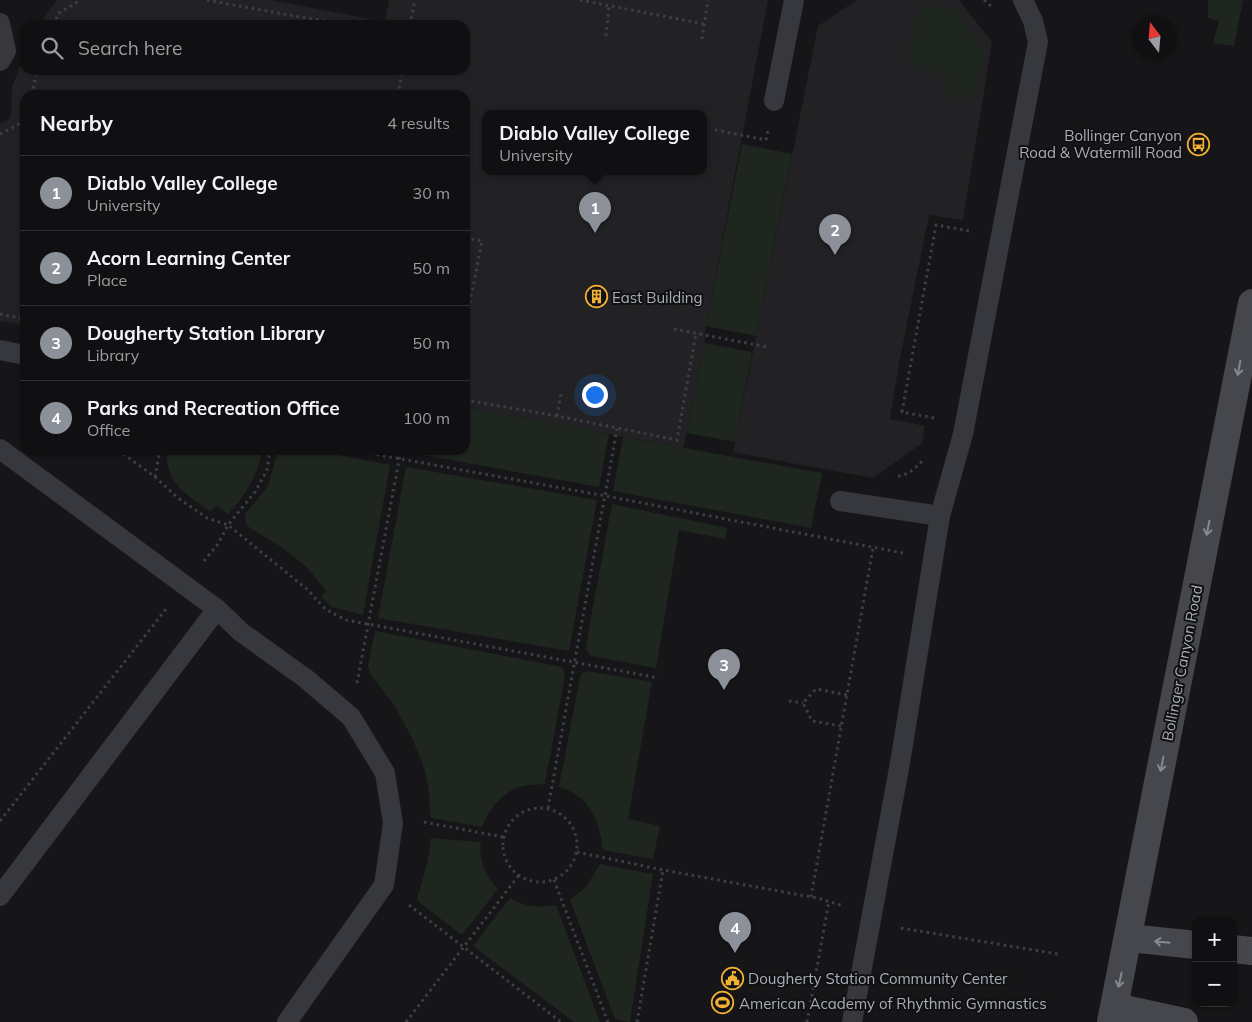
<!DOCTYPE html>
<html lang="en">
<head>
<meta charset="utf-8">
<style>
	:root { --surface:#101012; --page:#19191b; --text:#f1f3f6; --muted:#9c9d9f; --line:#303032; --accent:#8c9099 }
	body { margin:0; font-family:Mulish,sans-serif; background:var(--page); color:var(--text) }
	.controls { position:absolute; right:15px; bottom:15px; display:grid; overflow:hidden; border-radius:10px; box-shadow:0 1px 4px #0004 }
	.controls button { width:45px; height:45px; display:grid; place-items:center; padding:0; border:0; border-bottom:1px solid var(--line); background:var(--surface); color:var(--text); font:25px sans-serif }
	.compass { position:absolute; left:1132px; top:15px; width:45px; height:45px; border-radius:50%; background:var(--surface); box-shadow:0 1px 4px #0004; rotate:344deg }
	.you { position:absolute; left:594px; top:394px; width:18px; height:18px; margin:-12px; border:4px solid #fff; border-radius:50%; background:#1a73e8; box-shadow:0 0 0 8px #1a73e833 }
	.badge { display:grid; place-items:center; width:32px; height:32px; border-radius:50%; background:var(--accent); color:#fff; font-size:16px; font-weight:700 }
	.pin { position:absolute; translate:-50% -41px; filter:drop-shadow(0 1px 2px #0008) }
	.pin::after { content:''; position:absolute; top:26px; width:18px; height:15px; background:inherit; clip-path:polygon(0 0,100% 0,50% 100%) }
	.popup { position:absolute; left:482px; top:110px; width:225px; height:65px; box-sizing:border-box; display:grid; place-content:center; border-radius:10px; background:var(--surface); filter:drop-shadow(0 1px 4px #0005); font-size:16px; white-space:nowrap; color:var(--muted) }
	.popup b { font-size:19px; color:var(--text) }
	.popup::after { content:''; position:absolute; left:50%; top:100%; margin-left:-10px; border:10px solid transparent; border-top-color:var(--surface) }
	.list { margin:0; padding:0; list-style:none }
	h2 { display:flex; justify-content:space-between; align-items:center; height:65px; margin:0; padding:0 20px; font-size:21px }
	h2 small { font-size:16px; font-weight:400; color:var(--muted) }
	.list li { display:grid; grid-template-columns:32px 1fr auto; gap:15px; align-items:center; box-sizing:border-box; height:75px; padding:0 20px; border-top:1px solid var(--line) }
	.list b { display:block; font-size:19px; white-space:nowrap }
	.list p { margin:0; font-size:16px; white-space:nowrap; color:var(--muted) }
	.list em { font-size:16px; font-style:normal; color:var(--muted) }
	.icon { flex:none; width:28px; height:28px; fill:none; stroke:currentColor; stroke-width:2; stroke-linecap:round; stroke-linejoin:round }
	.map { position:relative; flex:none; width:1252px; height:1022px; overflow:hidden }
	.search { position:absolute; background:var(--surface); box-shadow:0 1px 4px #0004; left:20px; top:20px; width:450px; height:55px; display:flex; align-items:center; gap:12px; box-sizing:border-box; padding:0 18px; border-radius:15px; color:var(--muted); font-size:19px }
	.panel { position:absolute; background:var(--surface); box-shadow:0 1px 4px #0004; left:20px; top:90px; width:450px; height:365px; border-radius:15px }
	.map>svg:first-child { display:block }
	.built { fill:#222225; fill-rule:evenodd }
	.green { fill:#1e261f }
	.lines { fill:none; stroke-linecap:round; stroke-linejoin:round }
	.path { stroke:#3d3f44; stroke-width:3; stroke-dasharray:2.5 4; stroke-linecap:butt }
	.lane { stroke:#37383d; stroke-width:20 }
	.secondary { stroke:#45474d; stroke-width:28 }
	.oneway { stroke:#858993 }
	.labels { text-anchor:middle; dominant-baseline:central; stroke-width:4; stroke-linejoin:round; paint-order:stroke }
	.poi-label { font-size:15px; fill:#a8adb8; stroke:#111113; text-anchor:start }
	.street-label { font-size:15px; fill:#a8adb8; stroke:#111113 }
</style>
</head>
<body>
<div class="map">
<svg width="1252" height="1022" viewBox="0 0 1252 1022">
	<rect width="100%" height="100%" fill="#161618"/>
	<!-- built -->
	<path class="built" d="M57 0H271L385 22 389 0H768L706 326 704 343 687 433 683 448 465 407V95H25V325L0 321V124L11 118 12 87 25 53V70H465V25H39ZM486 114H704V172H486Z
		M857 0H959L992 42 963 220 929 215 899 364 890 419 925 426 922 443 873 478 733 452 818 26Z"/>
	<!-- green -->
	<path class="green" d="M1208 0H1243L1234 46 1213 43 1219 21 1208 18Z
		M929 5 957 10 984 49 977 89C971 100 958 99 948 93L944 85 947 74 919 69 911 63 909 55 918 11 924 6Z
		M742 144 792 154 756 336 706 326Z
		M704 343 752 352 735 442 687 433Z
		M465 407 609 434 599 487 407 452V450H465Z
		M623 437 822 473 811 528 613 491Z
		M167 450H262C258 475 246 495 228 514L216 506 211 512C187 495 165 484 167 450Z
		M278 450H312L390 465 363 615 332 607 321 597 326 591 307 567 280 546 250 528 246 524 245 517 246 513 268 486Z
		M406 467 597 500 569 651 378 618Z
		M612 504 727 528 725 539 679 530 656 668 591 656 586 650 588 634Z
		M375 631 562 667 565 675 545 784C537 785 528 784 520 787 503 792 488 810 482 827L431 818 428 785 424 768 413 740 394 705 370 673 368 665Z
		M587 671 652 682 628 819 660 826 653 859 603 850C599 820 590 796 559 787L580 677 582 673Z
		M431 838 481 842C478 860 486 876 498 889L462 935 420 903 417 899 427 864Z
		M600 864 653 874 630 1022 615 1019 570 900 586 887Z
		M510 898C525 907 539 908 556 905L600 1022H574L473 946Z"/>
	<g class="lines">
		<!-- path -->
		<path class="path" d="M207 0 294 16 351 25
			M580 0 704 24
			M984 0 992 7
			M53 25 59 13 81 0
			M410 25 415 0
			M606 36 609 6
			M702 39 708 0
			M32 95 37 70
			M398 95 402 70
			M715 130 766 140 768 131
			M0 134 25 121
			M465 238 482 241 465 328
			M0 314 25 319
			M674 329 767 347
			M465 400 557 416 677 440 696 333
			M557 416 561 394
			M934 418 902 412 936 225 970 231V229
			M118 450 155 477 178 498 207 518 228 525 308 590 325 609 346 620 659 678
			M351 450 606 496 903 553
			M898 476C908 475 916 468 922 461
			M155 477 160 450
			M204 561 218 544 228 525 255 492 267 470 270 450
			M357 683 401 450
			M789 701 803 703
			M841 726 812 721 803 703 816 689 847 695
			M548 808 617 429
			M503 845a37 37 0 1 1 74 0a37 37 0 1 1-74 0Z
			M0 821 166 609
			M424 822 503 837
			M577 852 663 870 817 898 841 905
			M554 880 608 1022
			M811 897 873 548
			M409 905 561 1022
			M901 928 1058 954
			M406 1022 519 875
			M637 1022 663 870
			M807 1022 829 901"/>
		<!-- lane -->
		<path class="lane" d="M0 23 6 51 0 61
			M774 101 794 0
			M0 350 25 355
			M0 449 217 609
			M840 501 940 516
			M0 896 217 609 241 632 305 678 351 717 385 773 393 823 384 885 287 1022
			M852 1022 900 763 940 516 963 434 1038 42 1033 21 1023 0"/>
		<!-- secondary -->
		<path class="secondary" d="M1129 938 1196 945
			M1233 949 1252 951
			M1115 1007 1184 1022
			M1111 1022 1252 303"/>
	</g>
	<!-- one-way arrows -->
	<defs><path id="oneway-shaft" d="M-6 0H5M1.5-3L5.5 0L1.5 3" fill="none" stroke-width="1.6" stroke-linecap="round" stroke-linejoin="round" transform="scale(1.25)"/></defs>
	<g class="oneway">
		<use href="#oneway-shaft" transform="translate(1239 368) rotate(101)"/>
		<use href="#oneway-shaft" transform="translate(1208 528) rotate(101)"/>
		<use href="#oneway-shaft" transform="translate(1162 764) rotate(101)"/>
		<use href="#oneway-shaft" transform="translate(1162 942) rotate(-174)"/>
		<use href="#oneway-shaft" transform="translate(1120 980) rotate(102)"/>
	</g>
	<!-- icons -->
	<defs>
		<symbol id="bus-ring" viewBox="-11 -11 22 22"><circle r="9.5" fill="#111113" stroke="#f2b134" stroke-width="1.5"/><path d="M-5-6H5V4H4V6H2V4H-2V6H-4V4H-5ZM-3.5-4V0h7V-4ZM-3.5 1.2v1.5H-2V1.2ZM2 1.2v1.5H3.5V1.2Z" fill="#f2b134"/></symbol>
		<symbol id="building-ring" viewBox="-11 -11 22 22"><circle r="9.5" fill="#111113" stroke="#f2b134" stroke-width="1.5"/><path d="M-4-6H4V6H1V3H-1V6H-4ZM-2.5-4.3h1.7v1.8h-1.7ZM.8-4.3h1.7v1.8H.8ZM-2.5-1h1.7V.8h-1.7ZM.8-1h1.7V.8H.8Z" fill="#f2b134"/></symbol>
		<symbol id="civic-ring" viewBox="-11 -11 22 22"><circle r="9.5" fill="#111113" stroke="#f2b134" stroke-width="1.5"/><path d="M-.6-6.5H3V-4.5H.6V-3L4-1V1h2V6H-6V1h2V-1L-.6-3ZM-1.2 2.5V6h2.4V2.5Z" fill="#f2b134"/></symbol>
		<symbol id="stadium-ring" viewBox="-11 -11 22 22"><circle r="9.5" fill="#111113" stroke="#f2b134" stroke-width="1.5"/><path d="M0-5a6.5 5 0 1 0 0 10a6.5 5 0 1 0 0-10ZM-3.5-1.8h7v3.6h-7Z" fill="#f2b134"/></symbol>
	</defs>
	<g fill-rule="evenodd">
		<use href="#bus-ring" x="1186" y="132" width="25" height="25"/>
		<use href="#building-ring" x="584" y="284" width="25" height="25"/>
		<use href="#civic-ring" x="720" y="966" width="25" height="25"/>
		<use href="#stadium-ring" x="710" y="990" width="25" height="25"/>
	</g>
	<g class="labels">
		<!-- poi labels -->
		<g class="poi-label">
			<text x="1182" y="135" text-anchor="end">Bollinger Canyon<tspan x="1182" dy="17">Road &amp; Watermill Road</tspan></text>
			<text x="612" y="297">East Building</text>
			<text x="748" y="978">Dougherty Station Community Center</text>
			<text x="739" y="1003">American Academy of Rhythmic Gymnastics</text>
		</g>
		<!-- street labels -->
		<g class="street-label">
			<text transform="translate(1182 663) rotate(-79)">Bollinger Canyon Road</text>
		</g>
	</g>
</svg>
<div class="controls">
<button>+</button>
<button>−</button>
</div>
<svg class="compass" viewBox="-18 -18 36 36"><path d="M0-13l5 13h-10z" fill="#e53935"/><path d="M0 13l5-13h-10z" fill="#9c9d9f"/></svg>
<div class="you"></div>
<div class="pin badge" style="left:595px;top:233px">1</div>
<div class="popup"><b>Diablo Valley College</b>University</div>
<div class="pin badge" style="left:835px;top:255px">2</div>
<div class="pin badge" style="left:724px;top:690px">3</div>
<div class="pin badge" style="left:735px;top:953px">4</div>
<div class="search"><svg class="icon" aria-label="search" viewBox="0 0 24 24"><circle cx="10" cy="10" r="6"/><path d="M15 15l6 6"/></svg>Search here</div>
<section class="panel">
<h2>Nearby<small>4 results</small></h2>
<ul class="list">
<li><span class="badge">1</span><div><b>Diablo Valley College</b><p>University</p></div><em>30 m</em></li>
<li><span class="badge">2</span><div><b>Acorn Learning Center</b><p>Place</p></div><em>50 m</em></li>
<li><span class="badge">3</span><div><b>Dougherty Station Library</b><p>Library</p></div><em>50 m</em></li>
<li><span class="badge">4</span><div><b>Parks and Recreation Office</b><p>Office</p></div><em>100 m</em></li>
</ul>
</section>
</div>
</body>
</html>
